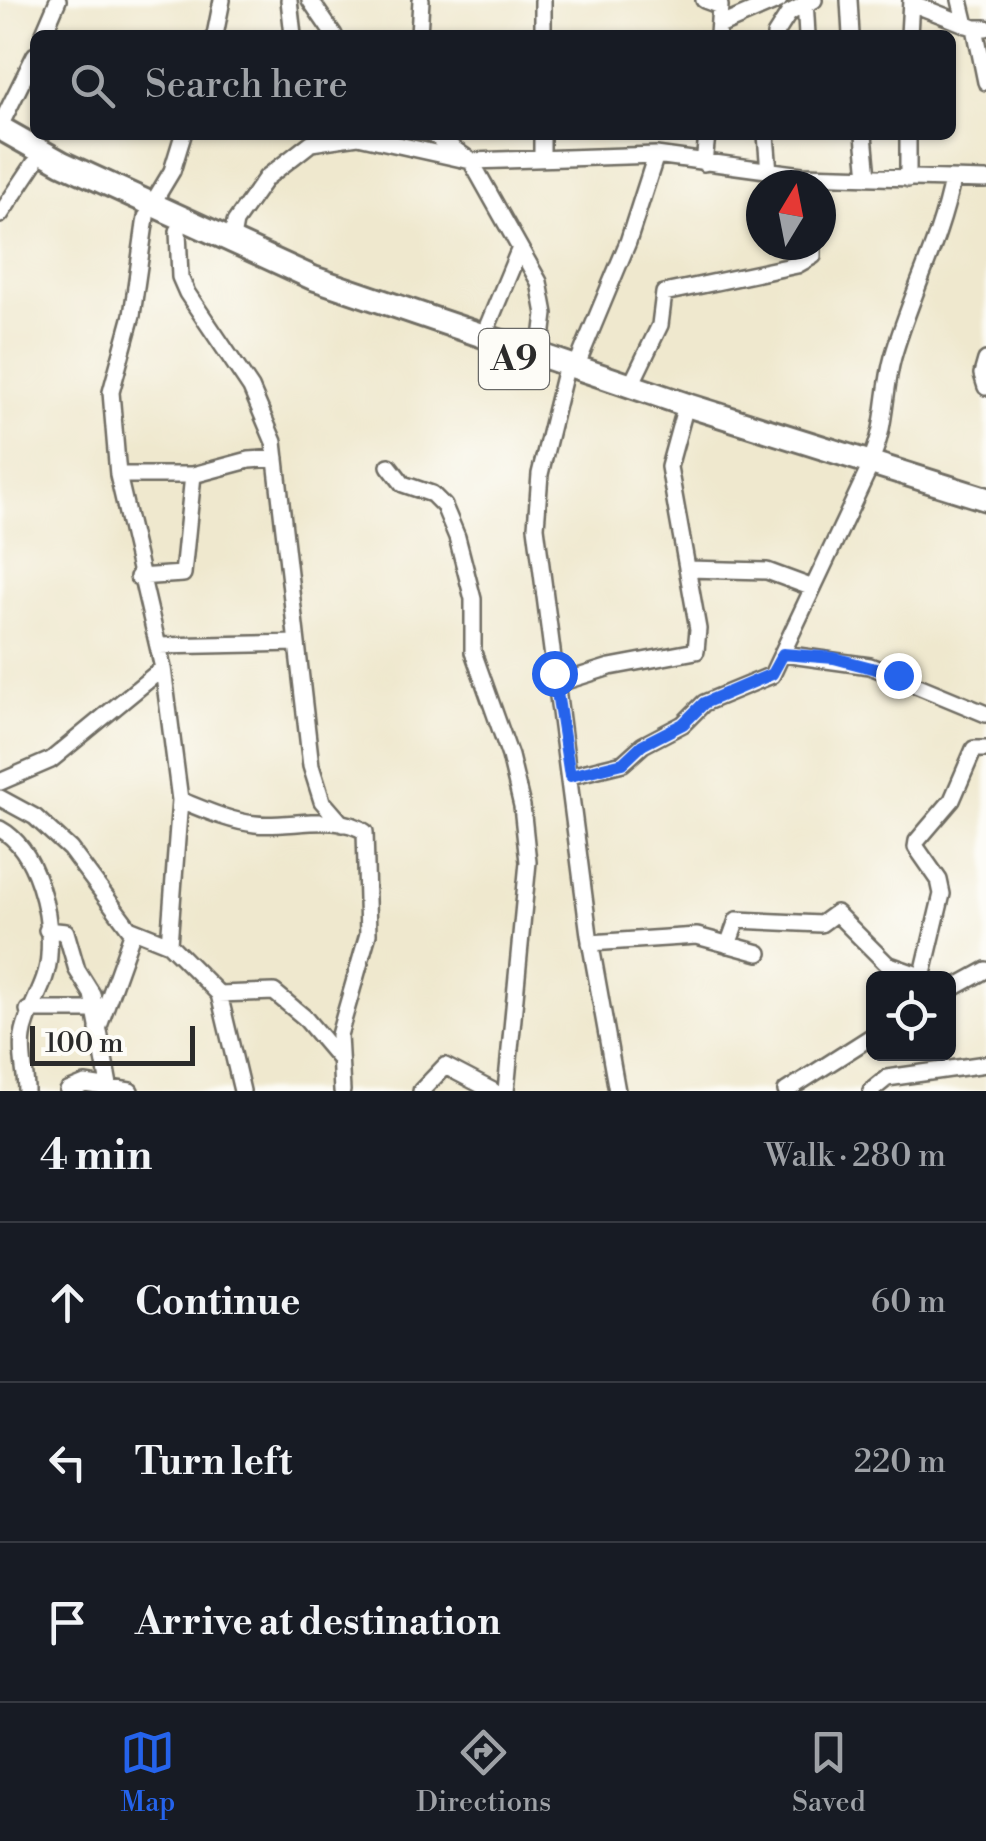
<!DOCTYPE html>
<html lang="en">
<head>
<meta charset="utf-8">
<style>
	:root { --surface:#171b24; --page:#20242c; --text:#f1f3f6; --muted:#9ea1a6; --line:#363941; --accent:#2563eb }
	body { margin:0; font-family:"Libre Bodoni",serif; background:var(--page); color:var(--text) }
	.controls { position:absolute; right:30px; bottom:30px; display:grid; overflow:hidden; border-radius:15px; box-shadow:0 2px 8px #0004 }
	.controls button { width:90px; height:90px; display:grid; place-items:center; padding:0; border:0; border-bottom:2px solid var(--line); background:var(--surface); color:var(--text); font:50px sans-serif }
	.compass { position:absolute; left:746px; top:170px; width:90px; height:90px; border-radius:50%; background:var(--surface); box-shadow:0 2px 8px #0004; rotate:10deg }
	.scale { position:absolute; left:30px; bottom:25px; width:165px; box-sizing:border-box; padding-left:10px; border:5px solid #2b2b2b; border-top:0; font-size:28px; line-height:35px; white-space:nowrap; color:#2b2b2b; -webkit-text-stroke:8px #fdfcf7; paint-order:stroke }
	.stop { position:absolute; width:30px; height:30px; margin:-22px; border:8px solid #2563eb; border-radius:50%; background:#fff }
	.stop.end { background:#2563eb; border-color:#fff; box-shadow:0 2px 10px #0008 }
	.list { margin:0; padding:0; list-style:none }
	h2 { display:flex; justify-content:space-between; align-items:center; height:130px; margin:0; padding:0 40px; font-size:42px }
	h2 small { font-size:32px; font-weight:400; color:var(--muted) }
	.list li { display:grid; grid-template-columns:65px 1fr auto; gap:30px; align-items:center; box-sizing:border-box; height:160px; padding:0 40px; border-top:2px solid var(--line) }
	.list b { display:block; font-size:38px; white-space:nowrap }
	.list em { font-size:32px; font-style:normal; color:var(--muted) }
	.icon { flex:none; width:55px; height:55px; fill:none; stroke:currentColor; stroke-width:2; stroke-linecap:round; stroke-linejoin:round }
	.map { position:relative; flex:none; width:986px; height:1091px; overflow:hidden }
	.search { position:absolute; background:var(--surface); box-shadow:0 2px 8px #0004; left:30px; right:30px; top:30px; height:110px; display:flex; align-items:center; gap:25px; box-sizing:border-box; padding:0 35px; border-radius:15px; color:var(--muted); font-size:38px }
	.sheet { height:610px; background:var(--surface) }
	nav { display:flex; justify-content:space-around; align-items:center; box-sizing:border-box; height:140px; border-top:2px solid var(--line); background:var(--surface); font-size:28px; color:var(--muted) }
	nav a { display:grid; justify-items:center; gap:5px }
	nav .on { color:var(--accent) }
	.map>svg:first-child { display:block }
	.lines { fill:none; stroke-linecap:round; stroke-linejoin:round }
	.minor-casing { stroke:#706d64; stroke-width:20 }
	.highway-casing { stroke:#706d64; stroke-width:28 }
	.minor { stroke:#fff; stroke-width:15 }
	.highway { stroke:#fff; stroke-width:22 }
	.route { stroke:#2563eb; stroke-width:12 }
	.labels { text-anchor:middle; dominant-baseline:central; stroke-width:8; stroke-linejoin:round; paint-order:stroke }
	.shield { fill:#fdfcf7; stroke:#6a6a68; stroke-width:2.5 }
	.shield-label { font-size:35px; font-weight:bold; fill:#2b2b2b }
</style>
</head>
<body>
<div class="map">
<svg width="986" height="1091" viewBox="0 0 986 1091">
	<rect width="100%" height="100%" fill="#fdfcf7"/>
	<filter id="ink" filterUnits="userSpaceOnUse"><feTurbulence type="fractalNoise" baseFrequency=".01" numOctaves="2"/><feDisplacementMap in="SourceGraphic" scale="20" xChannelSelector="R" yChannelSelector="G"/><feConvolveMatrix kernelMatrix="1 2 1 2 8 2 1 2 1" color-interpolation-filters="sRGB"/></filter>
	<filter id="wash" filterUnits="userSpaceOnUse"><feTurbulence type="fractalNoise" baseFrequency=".0048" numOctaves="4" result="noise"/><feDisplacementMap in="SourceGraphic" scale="40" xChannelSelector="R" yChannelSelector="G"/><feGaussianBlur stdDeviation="2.25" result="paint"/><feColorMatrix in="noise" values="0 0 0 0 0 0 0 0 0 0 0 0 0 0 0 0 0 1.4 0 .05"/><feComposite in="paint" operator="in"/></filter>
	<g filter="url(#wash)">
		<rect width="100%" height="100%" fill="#efe8ce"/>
	</g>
	<g filter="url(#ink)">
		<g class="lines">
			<defs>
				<path id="minor" d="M289 0 293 35
					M310 0 334 35
					M704 0 720 6 718 34
					M805 0 807 35
					M849 0 851 35
					M960 0 966 25
					M911 3 975 28H986
					M719 26 779 0
					M975 28 986 82
					M43 35 58 0
					M215 35 222 0
					M419 35 421 0
					M543 35V0
					M775 35 789 13 814 0
					M909 35 911 0
					M0 126 35 55
					M434 135 471 161 539 282 545 314 540 355
					M766 135 769 172
					M864 135 868 177
					M542 157V135
					M704 163 707 135
					M908 179V135
					M151 206 172 171 183 135
					M0 215 34 164
					M146 217 132 315 111 392 118 475 163 668 180 800 169 944
					M178 231 180 277 187 293 251 388 274 442 311 766 322 801 342 824
					M231 244 235 222 266 178 311 143 358 136 471 161 656 155 802 175 986 180
					M483 337 520 248
					M986 360 982 374 986 387
					M576 367 628 242 656 155
					M564 376 540 474 536 527 589 935 617 1091
					M631 385 660 325 664 293 797 265 813 256V245
					M870 462C887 427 883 393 893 357 910 296 940 242 952 180
					M389 466 403 484 432 494 444 506 457 537 473 599V652L510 756 522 806 528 862 506 1091
					M118 475H193L249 460 276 458
					M687 569 767 571 813 588
					M138 577 183 574 193 475
					M158 646 297 643
					M783 654 870 666 986 714
					M556 684 610 667 696 651 698 629 669 467 683 416
					M570 776 623 763 643 745 683 724 704 703 772 675 867 473
					M0 782 51 760 163 668
					M0 798 35 817 70 849 129 928 169 944 219 994 242 1091
					M180 800C205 810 229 821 255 824 288 828 338 812 365 832L368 934 339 1035 342 1091
					M0 829C37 849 52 915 49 955 48 985 27 1008 23 1036 20 1054 26 1073 26 1091
					M47 930 66 932 77 970 92 994 109 1085
					M590 943 697 936 759 953
					M728 945 737 920 821 924 836 913 887 964 921 976
					M922 978 942 894 939 880 916 847 917 841 952 800 974 749H986
					M948 991 986 970
					M219 994 274 992 304 1017 338 1057
					M28 1010H92
					M98 1029 133 931
					M68 1091 85 1084 130 1091
					M421 1091 445 1066 493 1091
					M786 1091 874 1035
					M871 1091 887 1078 986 1064"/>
				<path id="highway" d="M0 128 62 163 313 278 690 406 986 499"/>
			</defs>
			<!-- minor casing -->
			<use href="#minor" class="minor-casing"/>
			<!-- highway casing -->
			<use href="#highway" class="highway-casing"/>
			<!-- minor -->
			<use href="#minor" class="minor"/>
			<!-- highway -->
			<use href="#highway" class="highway"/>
		</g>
	</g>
	<g class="lines" filter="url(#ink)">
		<!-- route -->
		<path class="route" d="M554 673 570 776 623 763 642 745 683 724 704 703 772 674 783 654 834 658 898 675"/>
	</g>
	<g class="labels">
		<!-- shield labels -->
		<rect class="shield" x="479" y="329" width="70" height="60" rx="8"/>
		<g class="shield-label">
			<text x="514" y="359">A9</text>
		</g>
	</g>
</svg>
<div class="controls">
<button><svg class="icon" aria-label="locate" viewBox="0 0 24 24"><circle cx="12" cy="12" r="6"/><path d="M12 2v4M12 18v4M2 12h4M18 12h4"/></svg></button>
</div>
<svg class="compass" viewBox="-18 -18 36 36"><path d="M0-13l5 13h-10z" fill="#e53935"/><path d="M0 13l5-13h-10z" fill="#9ea1a6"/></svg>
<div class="scale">100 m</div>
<div class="stop" style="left:554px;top:673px"></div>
<div class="stop end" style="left:898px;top:675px"></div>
<div class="search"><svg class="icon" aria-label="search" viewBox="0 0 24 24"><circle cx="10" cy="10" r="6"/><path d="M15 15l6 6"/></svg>Search here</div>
</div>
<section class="sheet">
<h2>4 min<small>Walk · 280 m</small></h2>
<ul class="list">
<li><svg class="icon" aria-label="ahead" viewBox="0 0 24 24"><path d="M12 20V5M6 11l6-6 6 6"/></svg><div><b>Continue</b></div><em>60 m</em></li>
<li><svg class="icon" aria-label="left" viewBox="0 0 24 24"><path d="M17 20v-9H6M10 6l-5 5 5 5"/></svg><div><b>Turn left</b></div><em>220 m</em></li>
<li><svg class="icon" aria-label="arrive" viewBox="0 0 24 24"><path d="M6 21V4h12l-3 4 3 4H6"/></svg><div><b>Arrive at destination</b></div></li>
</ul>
</section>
<nav>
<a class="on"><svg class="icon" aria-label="map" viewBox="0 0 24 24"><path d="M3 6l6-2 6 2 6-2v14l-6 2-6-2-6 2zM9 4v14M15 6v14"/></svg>Map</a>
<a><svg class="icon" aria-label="directions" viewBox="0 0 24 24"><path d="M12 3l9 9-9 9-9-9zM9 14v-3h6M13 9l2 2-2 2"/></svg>Directions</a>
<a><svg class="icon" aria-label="saved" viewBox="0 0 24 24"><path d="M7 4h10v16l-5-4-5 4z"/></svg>Saved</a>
</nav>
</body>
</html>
